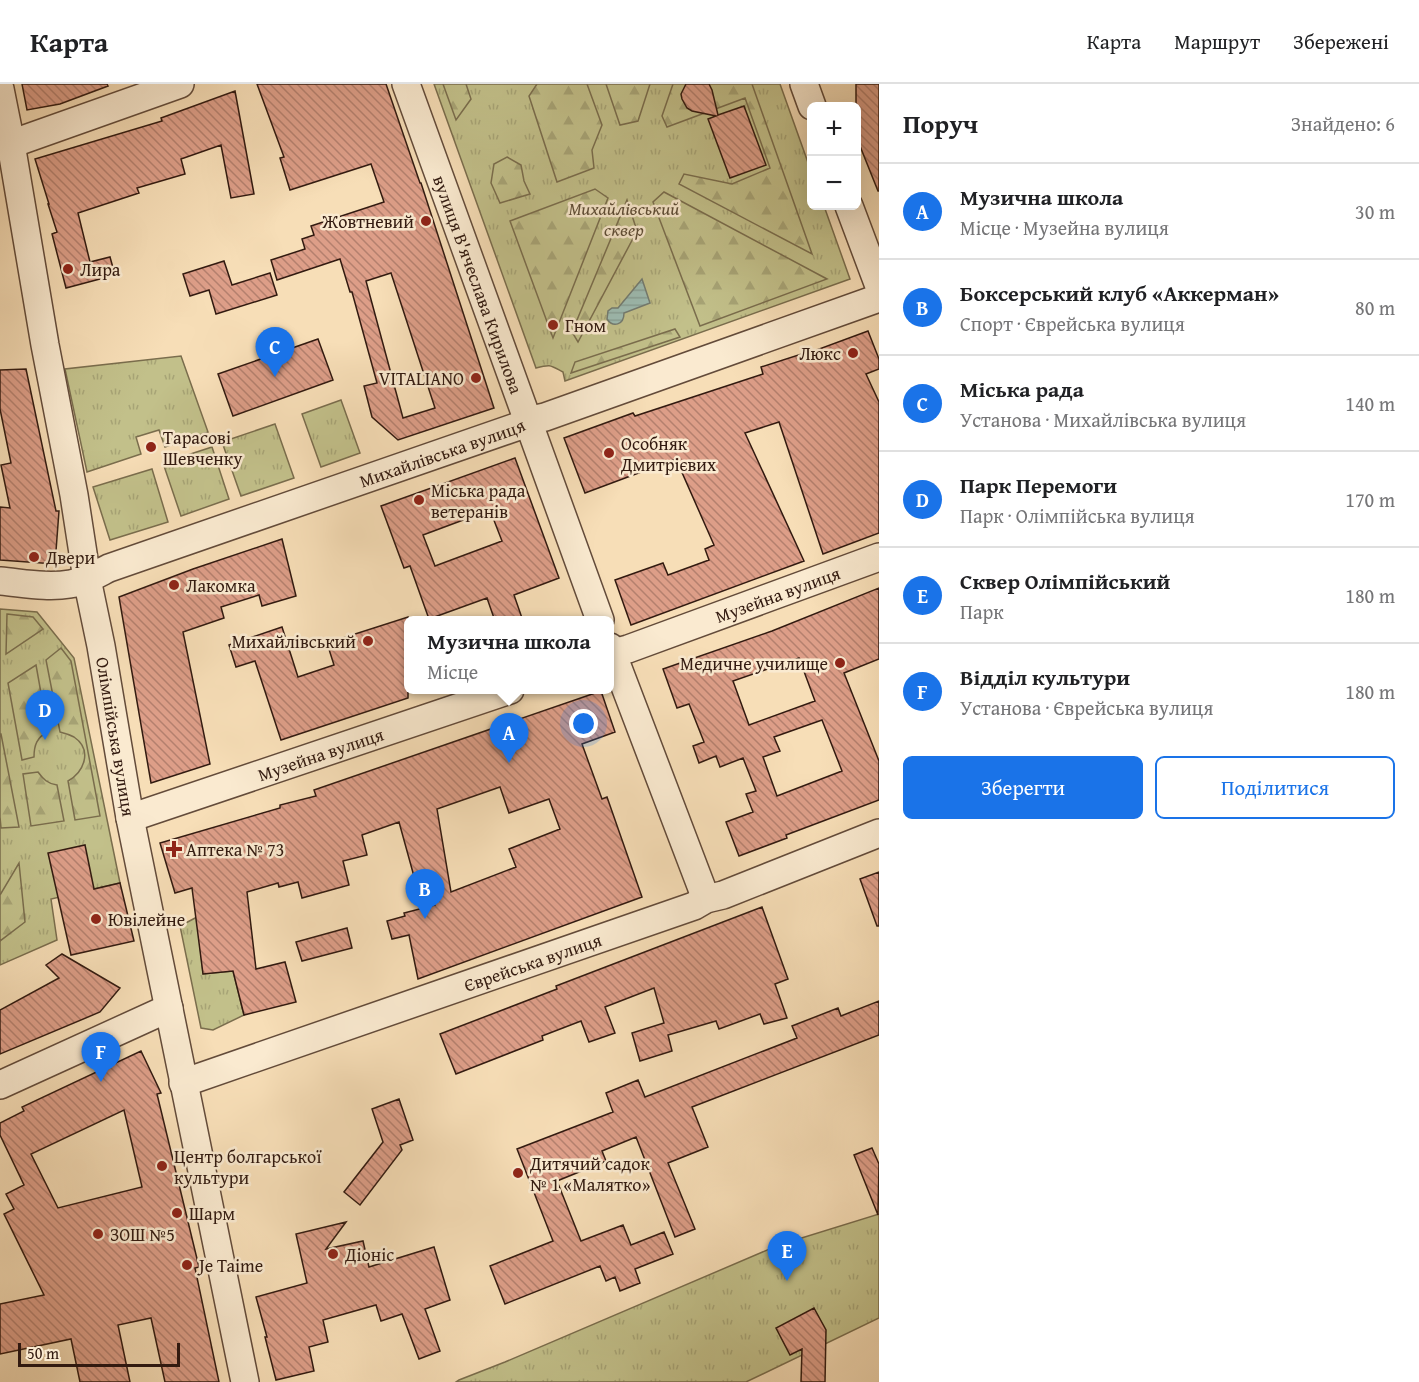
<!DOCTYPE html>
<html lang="uk">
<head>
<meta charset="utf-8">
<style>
	:root { --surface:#fff; --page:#f6f6f6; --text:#202124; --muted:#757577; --line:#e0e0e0; --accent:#1a73e8 }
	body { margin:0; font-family:"Gentium Book Plus",serif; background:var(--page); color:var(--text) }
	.controls { position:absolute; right:18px; top:18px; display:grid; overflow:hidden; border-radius:9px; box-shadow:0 6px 24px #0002 }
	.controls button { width:54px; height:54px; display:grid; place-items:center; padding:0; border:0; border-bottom:2px solid var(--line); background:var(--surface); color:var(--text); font:30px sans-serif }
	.scale { position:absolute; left:18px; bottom:15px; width:162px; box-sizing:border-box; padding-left:6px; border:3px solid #321a10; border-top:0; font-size:16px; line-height:21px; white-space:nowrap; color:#321a10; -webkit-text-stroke:4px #faead0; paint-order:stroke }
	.you { position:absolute; left:584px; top:640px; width:21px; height:21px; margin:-15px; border:4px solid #fff; border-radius:50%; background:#1a73e8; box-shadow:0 0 0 9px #1a73e833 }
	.badge { display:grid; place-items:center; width:39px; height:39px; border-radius:50%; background:var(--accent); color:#fff; font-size:20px; font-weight:700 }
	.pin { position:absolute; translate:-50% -50px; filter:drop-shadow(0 2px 3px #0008) }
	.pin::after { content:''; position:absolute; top:32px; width:21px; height:18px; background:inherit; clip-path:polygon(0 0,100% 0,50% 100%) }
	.popup { position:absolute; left:404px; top:532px; width:210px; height:78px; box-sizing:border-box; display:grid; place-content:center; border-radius:9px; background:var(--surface); filter:drop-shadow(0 2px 4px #0005); font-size:20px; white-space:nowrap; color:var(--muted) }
	.popup b { font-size:22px; color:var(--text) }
	.popup::after { content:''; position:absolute; left:50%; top:100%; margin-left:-12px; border:12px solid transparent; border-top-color:var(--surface) }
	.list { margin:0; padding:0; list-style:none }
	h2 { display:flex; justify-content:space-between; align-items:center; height:78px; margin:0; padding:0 24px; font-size:26px }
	h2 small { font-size:20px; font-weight:400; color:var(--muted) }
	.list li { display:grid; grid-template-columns:39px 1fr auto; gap:18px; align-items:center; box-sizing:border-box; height:96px; padding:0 24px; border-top:2px solid var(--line) }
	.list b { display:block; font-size:22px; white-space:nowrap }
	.list p { margin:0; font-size:20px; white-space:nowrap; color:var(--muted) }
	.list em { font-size:20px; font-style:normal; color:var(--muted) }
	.actions { display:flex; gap:12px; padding:18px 24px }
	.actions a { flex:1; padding:14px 0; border:2px solid var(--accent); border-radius:9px; text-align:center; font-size:21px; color:var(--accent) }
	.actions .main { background:var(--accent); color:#fff }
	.map { position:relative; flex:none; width:879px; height:1298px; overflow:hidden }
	header { display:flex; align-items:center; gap:36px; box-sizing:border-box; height:84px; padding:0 30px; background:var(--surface); border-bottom:2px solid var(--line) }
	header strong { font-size:28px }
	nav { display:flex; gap:33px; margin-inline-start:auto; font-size:21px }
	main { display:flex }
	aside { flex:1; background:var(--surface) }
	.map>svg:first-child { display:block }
	.grass { fill:url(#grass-tufts); stroke:#7a6d4d; stroke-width:1.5 }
	.forest { fill:url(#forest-firs); stroke:#7a6d4d; stroke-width:1.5 }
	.water { fill:url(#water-rules); stroke:#727b71; stroke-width:1.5 }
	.building { fill:url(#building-back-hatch); stroke:#321a10; stroke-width:1.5; fill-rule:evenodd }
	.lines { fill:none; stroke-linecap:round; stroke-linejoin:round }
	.minor-casing { stroke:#634b3a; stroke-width:30 }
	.minor { stroke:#faead0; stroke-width:27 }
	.poi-dot { fill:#8f2418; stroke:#faead0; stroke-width:2 }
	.labels { text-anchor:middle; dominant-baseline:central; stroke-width:5; stroke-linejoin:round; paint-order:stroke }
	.park-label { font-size:18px; font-style:italic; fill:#5d4c35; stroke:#faead0 }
	.poi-label { font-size:18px; fill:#321a10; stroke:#faead0; text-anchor:start }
	.street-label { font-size:18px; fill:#321a10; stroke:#faead0 }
</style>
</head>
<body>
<header>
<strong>Карта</strong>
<nav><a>Карта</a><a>Маршрут</a><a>Збережені</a></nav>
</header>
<main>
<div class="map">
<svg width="879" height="1298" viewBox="0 0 879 1298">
	<defs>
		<pattern id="grass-tufts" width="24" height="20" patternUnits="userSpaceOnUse" patternTransform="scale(1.5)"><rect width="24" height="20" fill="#c2c08a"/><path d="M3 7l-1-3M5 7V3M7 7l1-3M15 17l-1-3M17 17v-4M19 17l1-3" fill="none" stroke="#a7a476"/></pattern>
		<pattern id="forest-firs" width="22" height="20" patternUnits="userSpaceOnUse" patternTransform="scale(1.5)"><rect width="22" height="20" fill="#c2c08a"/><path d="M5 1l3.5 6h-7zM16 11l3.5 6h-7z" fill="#a7a476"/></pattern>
		<pattern id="water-rules" width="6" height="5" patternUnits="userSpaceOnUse" patternTransform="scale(1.5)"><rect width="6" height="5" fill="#9dbcb2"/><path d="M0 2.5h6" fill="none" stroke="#88a198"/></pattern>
		<pattern id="building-back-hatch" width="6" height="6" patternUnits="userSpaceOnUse" patternTransform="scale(1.5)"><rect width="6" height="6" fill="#dd9e88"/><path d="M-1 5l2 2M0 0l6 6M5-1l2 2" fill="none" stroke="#b4806e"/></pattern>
	</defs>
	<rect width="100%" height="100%" fill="#f7deb7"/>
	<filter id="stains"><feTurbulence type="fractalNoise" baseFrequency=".00333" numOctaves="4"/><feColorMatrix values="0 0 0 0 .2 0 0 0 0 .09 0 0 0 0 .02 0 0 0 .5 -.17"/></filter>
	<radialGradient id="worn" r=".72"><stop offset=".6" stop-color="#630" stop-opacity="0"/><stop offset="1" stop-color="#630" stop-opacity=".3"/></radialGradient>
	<!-- grass -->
	<path class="grass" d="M434 0H780L811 87 812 122H824L850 195 565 297 563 288C550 281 551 280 536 284Z
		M181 272 208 348 165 363 159 346 136 353 141 370 87 388 65 285Z
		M341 316 360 369 321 383 302 330Z
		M275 340 294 394 241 412 222 358Z
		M212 363 229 415 181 432 163 379Z
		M152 385 168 438 110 456 93 403Z
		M0 525 37 528 74 574 120 799 51 815 57 856 0 881Z
		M197 833 203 890 233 887 244 931 213 946 201 944 180 842Z
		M879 1130V1234L746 1298H456L459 1296 505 1278 779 1161Z"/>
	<!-- forest -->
	<path class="forest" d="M443 0H466L471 15 456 36Z
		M537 0H587L602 41 592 66 594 84 557 98 529 12Z
		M606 0H650L638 37 620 41Z
		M673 0H752L812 170 679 100 684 90 732 100 770 84 745 14 667 43 662 32Z
		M507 73 521 81 524 97 530 110 500 119 491 99 494 80Z
		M595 105 608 114 553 254 510 137Z
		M664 108 827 195 700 242 653 118Z
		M627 116 637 147 578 258 572 248Z
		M675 245 680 253 571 289 575 278Z
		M7 530 33 533 43 545 6 570Z
		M61 564 71 577 100 732 75 736 68 697C84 688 93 666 74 653 70 651 64 649 60 648L46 576Z
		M36 581 48 648C37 653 34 661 34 673L22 676 8 599Z
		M0 650H1L19 743 1 744 0 733Z
		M38 688C43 695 48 700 57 701L64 737 31 742 23 690Z
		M19 779 25 838 0 857V811Z"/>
	<!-- water -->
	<path class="water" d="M642 195 650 219 624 229C624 241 613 244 607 235L608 227 612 224H618Z"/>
	<!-- building -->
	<path class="building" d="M22 0H107L108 2 60 20 27 26Z
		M257 0H386L420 99H421L494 324 398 356 372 333 364 302 377 299 352 208H350L340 175 277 196 271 176 305 165 302 155 314 151 311 142 384 118 371 80 290 106 280 74 284 73ZM391 189 435 324 403 334 366 197Z
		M686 0H709L712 6 718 31 744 22 766 81 730 94 708 35 716 32 692 27 687 24 682 15 681 10Z
		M856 0H879V107H878L856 52Z
		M235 7 254 110 231 114 221 61 181 75 185 90 137 104 139 109 78 129 90 178 110 173 115 191 66 204 52 150 57 148 48 120H49L35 75 162 37 161 34Z
		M224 177 232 201 270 189 277 211 216 230 209 206 190 212 183 190Z
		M868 247 879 275V285L866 290 879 318V449L823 470 779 338 745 349 804 477 631 541 615 496 663 479 668 491 709 476 705 465 714 461 676 375 585 409 564 354 633 329 635 332 763 290 761 283 814 266V267Z
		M318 255 333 296 233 332 218 290Z
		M26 285 56 427H59L55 480 0 476V423L10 424 1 381 11 379 0 325V286Z
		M515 374 559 494 514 511 523 537H495L487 514 429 535 410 482 404 484 381 422ZM490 426 502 457 435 482 423 451Z
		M282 455 296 512 262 522 259 511 221 523 224 534 183 548 210 680 151 699 119 513 193 485Z
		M879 504V575L844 589 879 677V716L786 751 787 754 739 772 726 738 753 728 746 710 756 707 743 674 720 683 716 672 699 679 693 662 704 658 689 620 677 624 663 585 772 547ZM799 574 815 617 749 641 733 597ZM822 636 842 687 777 712 763 673 780 667 774 653Z
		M408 533V614L281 656 255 577 236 583 229 561 282 543 298 593 334 581 327 559Z
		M601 607 615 648 582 660 602 715 607 713 642 813 418 895 409 851 392 855 387 837 405 832 404 829 435 821 427 792 415 796 399 738 362 751 367 771 343 777 349 801 302 814 298 798 279 803 278 799 247 808 256 885 285 878 296 918 244 931 233 887 203 890 192 804 175 809 160 759 280 724V721L316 712 314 706ZM500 703 509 729 549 715 560 745 509 765 516 783 451 808 437 725Z
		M85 761 94 805 120 799 134 857 71 871 48 769Z
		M879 788V842H877L860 795Z
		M762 823 788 895 775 900 787 934 764 940 760 930 719 945 716 937 668 951 672 967 640 977 632 949 664 939 654 904 605 923 615 949 589 958 581 937 542 952 543 956 456 990 440 950 557 905 556 902Z
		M347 844 352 864 302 877 296 858Z
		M62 870 120 904 100 928 0 970V926L59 894 46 881Z
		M879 917V951L692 1023 708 1063 668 1079 695 1145 675 1153 636 1053 602 1067 606 1077 557 1097 581 1157 623 1141 631 1161 664 1148 673 1170 635 1185 640 1199 620 1207 615 1193 606 1197 600 1182 505 1220 490 1182 553 1157 517 1065 613 1028 606 1009 638 996 645 1013 797 954 792 942 838 924 841 932Z
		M141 967 161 1009 157 1010 199 1183 195 1184 219 1298H165L151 1234 118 1241 130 1298H80L71 1255 0 1270V1220L44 1211 4 1130 14 1125 6 1110 24 1101 0 1051V1039L24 1027 22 1023ZM124 1026 142 1103 58 1124 31 1070Z
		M399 1015 413 1056 400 1061 402 1066 360 1121 344 1108 383 1058 372 1025Z
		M872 1064 879 1080 878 1131 854 1071Z
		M346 1138 326 1165 363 1157 369 1183 434 1163 450 1216 425 1225 440 1267 419 1275 402 1230 381 1237 376 1221 323 1236 328 1258 309 1263 314 1287 276 1296 265 1253H267L256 1213 307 1199 296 1150Z
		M814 1224 826 1246 825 1298H801L802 1265 790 1271 776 1244Z"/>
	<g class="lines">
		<defs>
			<g id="minor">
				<path id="s1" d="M406 0 600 536"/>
				<path d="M804 0 812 22"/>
				<path id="s2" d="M0 5 11 60 45 261 74 411 87 495 101 562 130 734 245 1298"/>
				<path d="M0 59 11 60 180 0"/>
				<path d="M849 122 879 202"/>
				<path id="s3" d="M0 497C23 499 47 504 70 500 84 498 97 490 109 484L516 343 527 337 545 333 879 214"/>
				<path d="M610 563 706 815"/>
				<path id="s4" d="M610 570 628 565 879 473"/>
				<path id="s5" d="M130 734 510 606"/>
				<path id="s6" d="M183 999 694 822 706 815 723 811 879 749"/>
				<path d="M0 1001 169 924"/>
			</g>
		</defs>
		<!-- minor casing -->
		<use href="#minor" class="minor-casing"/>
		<!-- minor -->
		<use href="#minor" class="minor"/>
	</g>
	<!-- markers -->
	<g class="poi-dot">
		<circle cx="426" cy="137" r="6"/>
		<circle cx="68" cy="185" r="6"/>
		<circle cx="553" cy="241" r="6"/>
		<circle cx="853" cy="269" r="6"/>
		<circle cx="476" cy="294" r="6"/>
		<circle cx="151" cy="363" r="6"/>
		<circle cx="609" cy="369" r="6"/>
		<circle cx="419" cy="416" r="6"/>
		<circle cx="34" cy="473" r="6"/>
		<circle cx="174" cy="501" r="6"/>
		<circle cx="368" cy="557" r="6"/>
		<circle cx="840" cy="579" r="6"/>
		<path d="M171 756h6v6h6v6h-6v6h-6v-6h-6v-6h6z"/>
		<circle cx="96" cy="835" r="6"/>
		<circle cx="162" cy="1082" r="6"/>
		<circle cx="518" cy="1089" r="6"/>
		<circle cx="177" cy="1129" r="6"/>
		<circle cx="98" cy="1150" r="6"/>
		<circle cx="333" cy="1170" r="6"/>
		<circle cx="187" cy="1181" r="6"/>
	</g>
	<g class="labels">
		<!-- park labels -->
		<g class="park-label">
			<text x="624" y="124">Михайлівський<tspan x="624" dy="21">сквер</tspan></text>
		</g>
		<!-- poi labels -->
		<g class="poi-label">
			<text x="414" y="137" text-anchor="end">Жовтневий</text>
			<text x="80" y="185">Лира</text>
			<text x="565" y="241">Гном</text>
			<text x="841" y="269" text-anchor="end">Люкс</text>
			<text x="464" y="294" text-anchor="end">VITALIANO</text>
			<text x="163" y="353">Тарасові<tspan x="163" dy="21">Шевченку</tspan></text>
			<text x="621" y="359">Особняк<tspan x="621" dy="21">Дмитрієвих</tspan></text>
			<text x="431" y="406">Міська рада<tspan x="431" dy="21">ветеранів</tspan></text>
			<text x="46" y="473">Двери</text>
			<text x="186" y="501">Лакомка</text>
			<text x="356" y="557" text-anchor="end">Михайлівський</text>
			<text x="828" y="579" text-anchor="end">Медичне училище</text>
			<text x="186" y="765">Аптека № 73</text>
			<text x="108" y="835">Ювілейне</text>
			<text x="174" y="1072">Центр болгарської<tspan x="174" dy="21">культури</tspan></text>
			<text x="530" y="1079">Дитячий садок<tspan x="530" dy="21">№ 1 «Малятко»</tspan></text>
			<text x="189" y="1129">Шарм</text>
			<text x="110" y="1150">ЗОШ №5</text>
			<text x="345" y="1170">Діоніс</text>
			<text x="199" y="1181">Je Taime</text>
		</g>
		<!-- street labels -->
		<g class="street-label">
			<text stroke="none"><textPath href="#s1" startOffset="213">вулиця В'ячеслава Кирилова</textPath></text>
			<text stroke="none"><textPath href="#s3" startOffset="465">Михайлівська вулиця</textPath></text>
			<text stroke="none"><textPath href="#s4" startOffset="178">Музейна вулиця</textPath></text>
			<text stroke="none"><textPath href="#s2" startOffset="658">Олімпійська вулиця</textPath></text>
			<text stroke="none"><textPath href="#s5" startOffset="201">Музейна вулиця</textPath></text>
			<text stroke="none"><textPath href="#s6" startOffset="370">Єврейська вулиця</textPath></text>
		</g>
	</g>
	<rect width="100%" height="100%" filter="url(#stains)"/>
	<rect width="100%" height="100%" fill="url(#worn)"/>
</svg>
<div class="controls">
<button>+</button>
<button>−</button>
</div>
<div class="scale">50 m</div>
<div class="you"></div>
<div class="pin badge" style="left:509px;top:679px">A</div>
<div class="popup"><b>Музична школа</b>Місце</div>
<div class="pin badge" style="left:425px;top:835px">B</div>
<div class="pin badge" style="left:275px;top:293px">C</div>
<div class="pin badge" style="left:45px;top:656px">D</div>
<div class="pin badge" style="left:787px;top:1197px">E</div>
<div class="pin badge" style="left:101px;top:998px">F</div>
</div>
<aside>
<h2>Поруч<small>Знайдено: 6</small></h2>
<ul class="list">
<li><span class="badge">A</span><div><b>Музична школа</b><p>Місце · Музейна вулиця</p></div><em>30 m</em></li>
<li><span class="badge">B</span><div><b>Боксерський клуб «Аккерман»</b><p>Спорт · Єврейська вулиця</p></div><em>80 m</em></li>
<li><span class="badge">C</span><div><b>Міська рада</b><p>Установа · Михайлівська вулиця</p></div><em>140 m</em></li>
<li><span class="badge">D</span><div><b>Парк Перемоги</b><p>Парк · Олімпійська вулиця</p></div><em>170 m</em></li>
<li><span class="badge">E</span><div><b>Сквер Олімпійський</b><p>Парк</p></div><em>180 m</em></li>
<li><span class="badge">F</span><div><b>Відділ культури</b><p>Установа · Єврейська вулиця</p></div><em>180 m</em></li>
</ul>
<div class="actions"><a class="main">Зберегти</a><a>Поділитися</a></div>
</aside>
</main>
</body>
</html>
